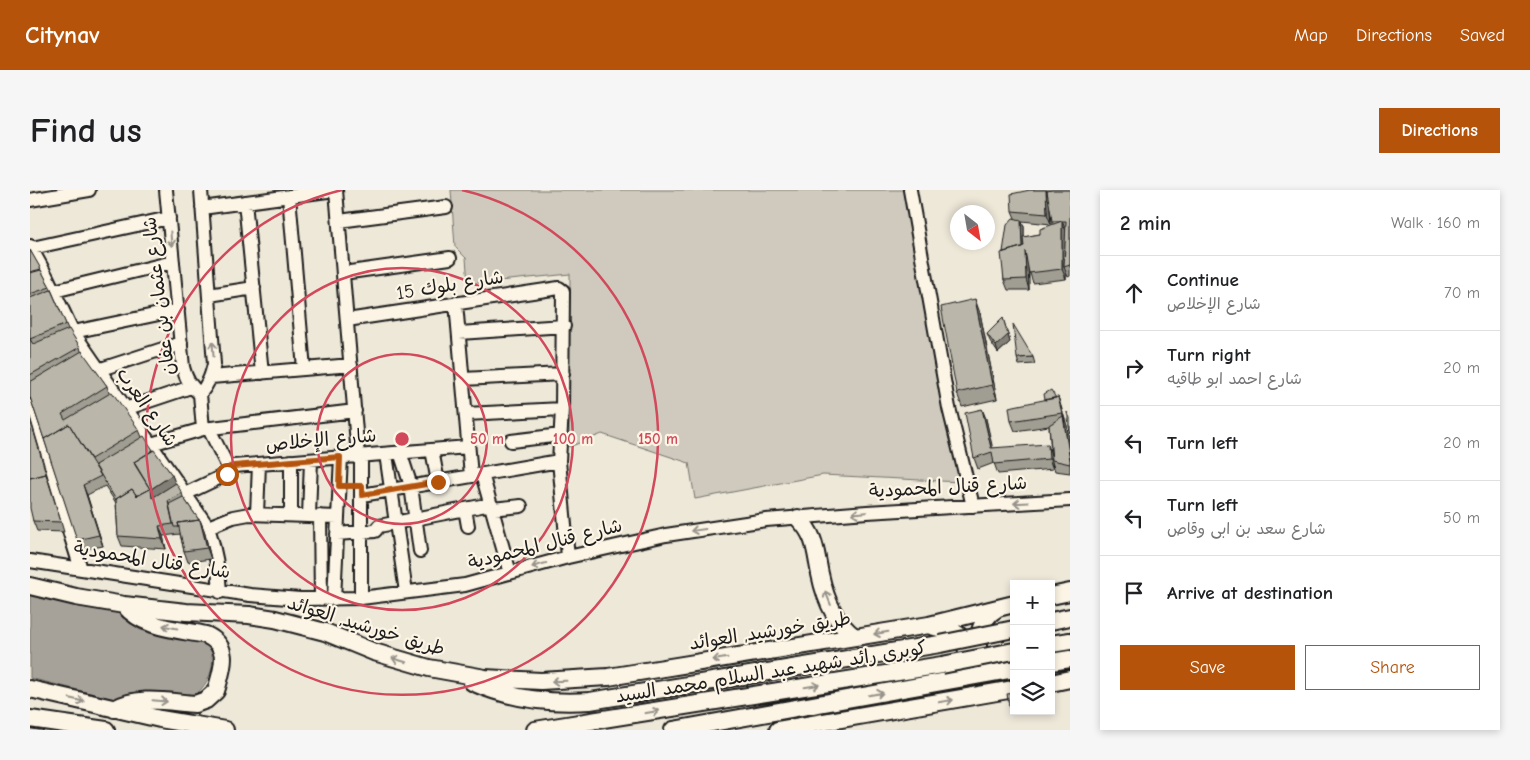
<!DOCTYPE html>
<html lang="en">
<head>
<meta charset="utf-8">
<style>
	:root { --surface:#fff; --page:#f6f6f6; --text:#202124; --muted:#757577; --line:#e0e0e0; --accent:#b45309 }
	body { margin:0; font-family:"Comic Neue","Playpen Sans Arabic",sans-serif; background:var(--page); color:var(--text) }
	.controls { position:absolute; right:15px; bottom:15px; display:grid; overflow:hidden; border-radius:0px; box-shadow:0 2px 8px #0003 }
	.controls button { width:45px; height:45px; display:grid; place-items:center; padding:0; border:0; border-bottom:1px solid var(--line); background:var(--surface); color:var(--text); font:25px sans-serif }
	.compass { position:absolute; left:920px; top:15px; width:45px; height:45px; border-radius:50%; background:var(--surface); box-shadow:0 2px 8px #0003; rotate:149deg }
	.stop { position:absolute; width:15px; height:15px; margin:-11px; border:4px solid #b45309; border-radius:50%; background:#fff }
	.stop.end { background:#b45309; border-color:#fff; box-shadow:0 1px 5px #0008 }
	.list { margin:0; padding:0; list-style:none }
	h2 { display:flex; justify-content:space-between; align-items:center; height:65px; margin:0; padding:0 20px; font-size:21px }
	h2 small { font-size:16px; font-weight:400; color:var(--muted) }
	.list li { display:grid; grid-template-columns:32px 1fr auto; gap:15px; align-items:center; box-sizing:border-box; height:75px; padding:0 20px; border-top:1px solid var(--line) }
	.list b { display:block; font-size:19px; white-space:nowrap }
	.list p { margin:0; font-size:16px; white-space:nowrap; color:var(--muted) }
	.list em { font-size:16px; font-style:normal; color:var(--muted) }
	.actions { display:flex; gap:10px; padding:15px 20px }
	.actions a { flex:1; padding:11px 0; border:1px solid var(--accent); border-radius:0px; text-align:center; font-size:18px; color:var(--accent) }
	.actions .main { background:var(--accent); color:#fff }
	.icon { flex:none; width:28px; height:28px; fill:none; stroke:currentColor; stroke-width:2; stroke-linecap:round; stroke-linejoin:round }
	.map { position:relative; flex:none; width:1040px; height:540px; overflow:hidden; border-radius:0px }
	header { display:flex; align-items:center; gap:30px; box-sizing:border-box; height:70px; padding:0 25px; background:var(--accent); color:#fff }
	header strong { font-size:24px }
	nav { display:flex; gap:28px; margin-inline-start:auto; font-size:18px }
	.intro { display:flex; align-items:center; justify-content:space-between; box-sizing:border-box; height:120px; padding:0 30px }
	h1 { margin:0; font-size:35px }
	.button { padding:12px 22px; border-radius:0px; background:var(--accent); color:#fff; font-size:18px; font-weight:700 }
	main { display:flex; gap:30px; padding:0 30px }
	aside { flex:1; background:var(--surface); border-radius:0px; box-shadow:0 2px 8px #0003 }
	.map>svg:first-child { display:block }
	.green { fill:#cfcabd; stroke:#76736c }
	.water { fill:#a7a299; stroke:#6f6c67 }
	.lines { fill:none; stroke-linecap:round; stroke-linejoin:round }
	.minor-casing { stroke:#1c1c1c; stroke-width:16 }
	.major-casing { stroke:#1c1c1c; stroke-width:20 }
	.minor { stroke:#fcf5e5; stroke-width:12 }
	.major { stroke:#fcf5e5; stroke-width:16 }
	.major-bridge-casing { stroke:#1c1c1c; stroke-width:20; stroke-linecap:butt }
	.major-bridge { stroke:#fcf5e5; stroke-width:16 }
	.wall { fill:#a09d92; stroke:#1c1c1c; fill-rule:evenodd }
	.shaded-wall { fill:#827f77; stroke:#1c1c1c }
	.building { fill:#bab6aa; stroke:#1c1c1c }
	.oneway { stroke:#97938b }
	.route { stroke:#b45309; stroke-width:6 }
	.ring { fill:none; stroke:#d1495b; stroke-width:2.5 }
	.labels { text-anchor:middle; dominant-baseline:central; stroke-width:4.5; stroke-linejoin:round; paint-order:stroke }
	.street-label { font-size:19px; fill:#1c1c1c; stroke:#fcf5e5 }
	.centre { fill:#d1495b; stroke:#fcf5e5; stroke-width:2.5 }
	.ring-label { font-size:15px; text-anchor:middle; font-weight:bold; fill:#d1495b; stroke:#fcf5e5; stroke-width:4.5; stroke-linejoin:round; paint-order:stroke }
</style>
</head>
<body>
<header>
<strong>Citynav</strong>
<nav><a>Map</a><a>Directions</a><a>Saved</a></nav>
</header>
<div class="intro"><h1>Find us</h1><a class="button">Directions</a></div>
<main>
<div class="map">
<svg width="1040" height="540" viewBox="0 0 1040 540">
	<rect width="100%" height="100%" fill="#eee8d9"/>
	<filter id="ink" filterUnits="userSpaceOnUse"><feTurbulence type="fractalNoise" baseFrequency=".02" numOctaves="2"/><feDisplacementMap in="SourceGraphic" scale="10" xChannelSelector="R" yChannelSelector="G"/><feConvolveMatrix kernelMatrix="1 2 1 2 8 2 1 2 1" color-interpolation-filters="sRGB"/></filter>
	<g filter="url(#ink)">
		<!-- green -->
		<path class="green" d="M421 0H873L930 292 793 285 665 309 659 273 572 244 539 257 540 84 438 94 436 68 425 57Z"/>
		<!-- water -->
		<path class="water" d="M0 405 89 423 110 440 178 454C188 471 180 493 165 505L99 503 84 509 0 488Z"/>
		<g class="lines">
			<defs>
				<path id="minor" d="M136 0 153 177C156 189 160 196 170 204L173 239
					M306 0 328 266
					M880 0 919 218 943 316
					M259 6 274 179
					M0 10 59 0
					M215 12 232 183
					M172 18 305 0
					M309 31 416 17
					M0 56 17 87 43 142 178 337C185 359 189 379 190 402
					M2 58 139 28
					M313 83 420 68
					M24 101 143 72
					M179 105 224 98
					M426 113 441 286
					M317 130 529 98 533 101 532 219 529 271 538 367
					M429 143 534 136
					M36 145 43 142 148 120
					M68 180 151 153
					M181 187 321 175
					M433 189 533 184
					M170 204C178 194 181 187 184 174L171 0
					M0 216 51 379
					M95 219 161 197
					M436 224 532 219
					M179 239 199 279
					M481 251 531 245
					M121 254 173 239 325 221
					M402 260 408 292
					M370 262 381 296 390 361
					M356 264 376 402
					M261 271V325
					M452 284 480 383
					M155 304 197 284 200 277 204 276 438 257
					M332 305 529 271
					M435 319 438 336
					M462 319 491 316
					M227 324 229 274
					M279 326 281 270
					M290 326 291 409
					M178 337 203 327 219 324 308 327
					M307 344 345 341 349 336 461 314
					M0 371 220 405 270 409 331 408 435 395 538 367 636 345 736 330 837 322 1040 310
					M331 408V266
					M304 409 311 267"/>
				<path id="major" d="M768 328C786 346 785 360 790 384 795 408 805 433 825 447
					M0 396 46 407 94 415 156 422 219 425 245 429 295 442 344 462 399 478 455 488 511 491 578 487 899 435 984 414
					M1021 406 1040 402
					M1021 431 1040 427
					M901 436C920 441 934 440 937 462 938 470 938 476 934 482
					M1021 454 1040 451
					M1021 472 1040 469
					M958 478C940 461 948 429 968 418
					M442 492C480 509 518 514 560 511L910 454
					M1021 493 1040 489
					M0 499 130 529 195 540
					M84 519C109 505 137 512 165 514L176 510 186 501C192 479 202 457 176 445 148 439 114 439 94 415
					M0 529 76 540
					M505 540 912 475
					M643 540 984 479
					M748 540 984 499"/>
			</defs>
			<!-- minor casing -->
			<use href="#minor" class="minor-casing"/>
			<!-- major casing -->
			<use href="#major" class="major-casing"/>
			<!-- minor -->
			<use href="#minor" class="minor"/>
			<!-- major -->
			<use href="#major" class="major"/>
			<defs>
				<path id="major-bridge" d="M910 454 984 439
					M912 475 984 461"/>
			</defs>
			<!-- major-bridge casing -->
			<use href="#major-bridge" class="major-bridge-casing"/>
			<!-- major-bridge -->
			<use href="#major-bridge" class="major-bridge"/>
		</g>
		<!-- wall -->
		<path class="wall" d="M1000 0H1040V86L1038 87 1036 82V89L1003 93 999 80V100H978L974 90 973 62 985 28 982 21ZM1020 19 1023 34 1010 44 994 47V37L992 31 1021 34Z
			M0 60 20 97 38 139 50 157 51 161 77 196 79 203 109 240 112 247 123 260 142 285 145 294 152 303 153 307 169 330H170L174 340 181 369 158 372 154 361 150 344 133 346 136 359 92 356 88 346 86 313 75 296 57 305 73 356 51 360 0 207Z
			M950 123 967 209 932 217 927 203Z
			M975 135 980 152 968 163 960 151 957 144Z
			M1003 167 1005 174 989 175 987 168Z
			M1028 207 1037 236 1040 255V283L1025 281 1022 272 1023 279 968 284 964 273 948 279 944 268 952 219 956 229 962 258 1021 264 1019 236 985 241 981 231Z
			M0 227 34 342 7 341 3 331Z
			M984 503V521H986L982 522 979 515Z"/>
		<!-- shaded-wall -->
		<path class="shaded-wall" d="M1016 0 1019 8 1021 34 1017 24Z
			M991 30 994 37V65L992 58Z
			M1032 31 1036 41 1034 77 1036 82V89L1032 79Z
			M995 61 998 71 999 100 996 89Z
			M945 109 950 123 967 209 962 195Z
			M973 128 980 152 968 163 966 156Z
			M1028 207 1037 236 1040 255V270L1034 229Z
			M952 219 956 229 965 268 961 258Z
			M1018 254 1021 265 1023 279 1019 269Z
			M142 285 146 295 122 308 121 299Z
			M53 295 57 305 73 356 69 345Z
			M170 330 174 340 181 369 177 358Z
			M129 336 133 346 136 359 132 349Z"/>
		<!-- building -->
		<path class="building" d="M1000 0H1016L1017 24 982 21 981 4Z
			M1022 0H1040V75L1034 77 1036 31H1032V79L999 83 995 61 996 89 974 90 971 63 994 56 993 47 1010 44V39L1032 31H1022L1017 1Z
			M983 28 991 30 992 57 973 62 977 35Z
			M0 60 11 79 0 82Z
			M11 80 20 97 0 104V83Z
			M21 100 36 134 0 149 3 154 39 139 50 157 0 185V108Z
			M945 109 962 195 927 203 911 117Z
			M973 128 978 145 966 156 957 144Z
			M983 134 1003 167 987 168Z
			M52 161 77 196 32 224 35 230 82 202 109 240 61 269 39 234 14 249 0 207V192Z
			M1021 200 1026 208 1015 210 1014 204Z
			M1028 207 1032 223 981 231 979 217Z
			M952 219 961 258 1018 254 1019 269 964 274 962 262 944 268 935 223Z
			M1037 222 1040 228V243Z
			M1033 226 1040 270V274L1022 270 1019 235Z
			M0 229 17 287 16 284 0 288Z
			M39 234 71 286 53 295 69 345 47 350 14 249Z
			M114 246 123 260 104 272 105 275 120 299 107 306 102 299 86 309V310L65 275Z
			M124 260 142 285 121 299 122 308 146 293 152 303 138 311 143 334 129 336 132 349 88 346 86 309 102 299 107 306 120 299 104 272Z
			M16 284 31 332 3 331 0 318V288Z
			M153 307 169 330 148 333 149 337H144L139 314Z
			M170 330 177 358 154 361 148 333Z
			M984 503V514L979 515 977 504Z"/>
		<!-- one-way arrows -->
		<defs><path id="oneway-shaft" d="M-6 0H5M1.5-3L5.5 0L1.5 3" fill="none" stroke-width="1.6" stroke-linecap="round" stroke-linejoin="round" transform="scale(1.25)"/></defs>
		<g class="oneway">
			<use href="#oneway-shaft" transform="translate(141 49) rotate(85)"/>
			<use href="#oneway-shaft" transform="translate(183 159) rotate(-94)"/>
			<use href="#oneway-shaft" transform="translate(991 313) rotate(177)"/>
			<use href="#oneway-shaft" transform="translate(829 323) rotate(175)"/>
			<use href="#oneway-shaft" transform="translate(668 340) rotate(172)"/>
			<use href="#oneway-shaft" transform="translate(509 375) rotate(165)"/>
			<use href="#oneway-shaft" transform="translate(798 408) rotate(-112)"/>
			<use href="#oneway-shaft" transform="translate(140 437) rotate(-169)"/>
			<use href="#oneway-shaft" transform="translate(851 443) rotate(171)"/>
			<use href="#oneway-shaft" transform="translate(690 469) rotate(171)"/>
			<use href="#oneway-shaft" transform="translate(369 470) rotate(-163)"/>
			<use href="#oneway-shaft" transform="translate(529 491) rotate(178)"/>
			<use href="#oneway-shaft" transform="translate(782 496) rotate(-9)"/>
			<use href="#oneway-shaft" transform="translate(846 504) rotate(-10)"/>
			<use href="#oneway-shaft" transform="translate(47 510) rotate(14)"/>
			<use href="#oneway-shaft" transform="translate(130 511) rotate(5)"/>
			<use href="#oneway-shaft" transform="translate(916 511) rotate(-10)"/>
			<use href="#oneway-shaft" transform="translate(622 522) rotate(-9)"/>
		</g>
	</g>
	<g class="lines" filter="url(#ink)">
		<!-- route -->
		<path class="route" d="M197 284 200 277 204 276 310 267 309 296H332V305L408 292"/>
	</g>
	<!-- distance rings -->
	<g class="ring">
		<circle cx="372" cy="249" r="85"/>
		<circle cx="372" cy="249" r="171"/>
		<path d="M432 0A256 256 0 1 1 312 0"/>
	</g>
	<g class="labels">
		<!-- street labels -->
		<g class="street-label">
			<text transform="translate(420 95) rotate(-9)">شارع بلوك 15</text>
			<text transform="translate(129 106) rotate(-97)">شارع عثمان بن عفان</text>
			<text transform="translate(117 217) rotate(55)">شارع العرب</text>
			<text transform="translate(291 250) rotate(-5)">شارع الإخلاص</text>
			<text transform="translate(918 297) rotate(-3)">شارع قنال المحمودية</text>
			<text transform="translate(515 354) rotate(-14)">شارع قنال المحمودية</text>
			<text transform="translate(122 370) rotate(9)">شارع قنال المحمودية</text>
			<text transform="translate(336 436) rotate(17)">طريق خورشيد, العوائد</text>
			<text transform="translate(740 441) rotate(-9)">طريق خورشيد, العوائد</text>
			<text transform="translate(741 482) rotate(-9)">كوبرى رائد شهيد عبد السلام محمد السيد</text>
		</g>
	</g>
	<circle cx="372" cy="249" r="8" class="centre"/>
	<g class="ring-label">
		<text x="457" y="254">50 m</text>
		<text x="543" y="254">100 m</text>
		<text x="628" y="254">150 m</text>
	</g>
</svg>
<div class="controls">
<button>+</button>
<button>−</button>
<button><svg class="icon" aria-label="layers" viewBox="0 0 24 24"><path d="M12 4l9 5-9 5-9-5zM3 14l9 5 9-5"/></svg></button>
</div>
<svg class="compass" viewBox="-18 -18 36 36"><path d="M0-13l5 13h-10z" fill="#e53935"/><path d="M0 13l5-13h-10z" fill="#757577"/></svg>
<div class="stop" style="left:197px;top:284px"></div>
<div class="stop end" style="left:408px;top:292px"></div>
</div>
<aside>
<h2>2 min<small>Walk · 160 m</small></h2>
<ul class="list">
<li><svg class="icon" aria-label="ahead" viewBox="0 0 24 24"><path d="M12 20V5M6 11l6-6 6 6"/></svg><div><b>Continue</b><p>شارع الإخلاص</p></div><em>70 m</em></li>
<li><svg class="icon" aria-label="right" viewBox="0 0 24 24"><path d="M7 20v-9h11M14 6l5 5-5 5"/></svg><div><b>Turn right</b><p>شارع احمد ابو طاقيه</p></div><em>20 m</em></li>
<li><svg class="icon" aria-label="left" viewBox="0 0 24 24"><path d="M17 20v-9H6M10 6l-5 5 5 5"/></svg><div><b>Turn left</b></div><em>20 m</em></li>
<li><svg class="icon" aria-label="left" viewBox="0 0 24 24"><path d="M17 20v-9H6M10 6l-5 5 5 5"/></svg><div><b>Turn left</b><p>شارع سعد بن ابى وقاص</p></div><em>50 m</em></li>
<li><svg class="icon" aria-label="arrive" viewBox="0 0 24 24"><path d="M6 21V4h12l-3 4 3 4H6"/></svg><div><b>Arrive at destination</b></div></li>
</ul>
<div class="actions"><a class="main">Save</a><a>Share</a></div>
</aside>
</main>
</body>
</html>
